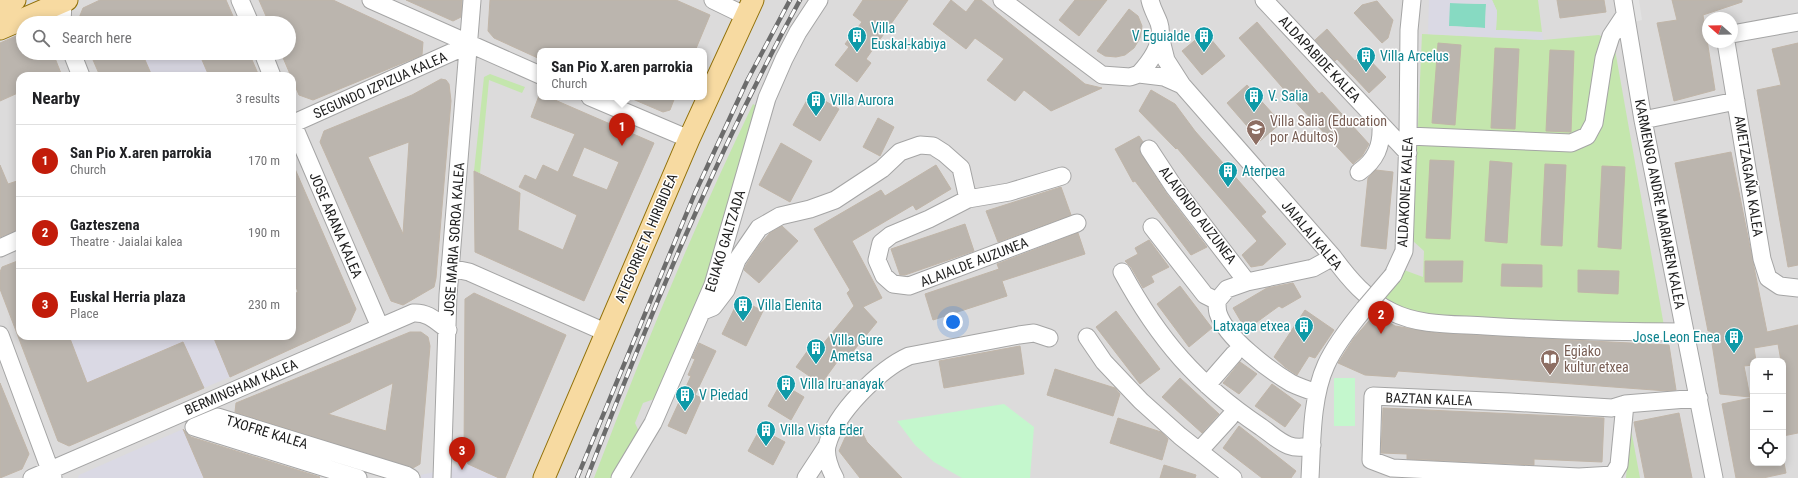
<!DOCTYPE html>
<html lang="en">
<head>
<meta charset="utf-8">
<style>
	:root { --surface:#fff; --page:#f6f6f6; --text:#202124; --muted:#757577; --line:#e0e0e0; --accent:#c21c0a }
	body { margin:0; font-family:"Roboto Condensed",sans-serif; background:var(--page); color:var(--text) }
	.controls { position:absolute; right:12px; bottom:12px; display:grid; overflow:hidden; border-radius:8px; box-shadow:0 2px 10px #0003 }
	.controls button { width:36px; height:36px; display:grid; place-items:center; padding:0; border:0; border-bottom:1px solid var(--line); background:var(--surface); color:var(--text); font:20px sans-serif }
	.compass { position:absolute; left:1702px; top:12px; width:36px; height:36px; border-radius:50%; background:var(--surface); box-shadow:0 2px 10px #0003; rotate:290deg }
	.you { position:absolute; left:953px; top:322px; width:14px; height:14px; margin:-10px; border:3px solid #fff; border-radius:50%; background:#1a73e8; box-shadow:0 0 0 6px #1a73e833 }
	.badge { display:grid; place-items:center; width:26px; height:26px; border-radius:50%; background:var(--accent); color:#fff; font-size:13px; font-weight:700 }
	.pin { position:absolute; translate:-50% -33px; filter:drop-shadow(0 1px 2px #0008) }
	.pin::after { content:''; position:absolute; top:21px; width:14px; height:12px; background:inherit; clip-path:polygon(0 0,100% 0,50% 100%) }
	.popup { position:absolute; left:537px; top:48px; width:170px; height:52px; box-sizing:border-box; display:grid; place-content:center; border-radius:8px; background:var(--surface); filter:drop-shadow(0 1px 3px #0005); font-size:13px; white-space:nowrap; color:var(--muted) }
	.popup b { font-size:15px; color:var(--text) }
	.popup::after { content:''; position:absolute; left:50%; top:100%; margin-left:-8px; border:8px solid transparent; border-top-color:var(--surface) }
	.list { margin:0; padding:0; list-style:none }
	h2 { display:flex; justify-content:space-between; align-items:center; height:52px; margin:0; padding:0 16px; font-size:17px }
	h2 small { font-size:13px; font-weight:400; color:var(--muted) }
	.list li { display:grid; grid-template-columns:26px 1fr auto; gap:12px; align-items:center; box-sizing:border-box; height:72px; padding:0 16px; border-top:1px solid var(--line) }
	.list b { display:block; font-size:15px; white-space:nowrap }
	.list p { margin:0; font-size:13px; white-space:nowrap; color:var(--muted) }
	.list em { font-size:13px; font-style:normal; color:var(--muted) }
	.icon { flex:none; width:22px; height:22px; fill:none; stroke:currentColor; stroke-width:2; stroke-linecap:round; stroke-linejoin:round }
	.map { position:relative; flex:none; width:1798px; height:478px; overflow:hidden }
	.search { position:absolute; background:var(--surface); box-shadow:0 2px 10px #0003; left:16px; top:16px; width:280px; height:44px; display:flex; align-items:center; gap:10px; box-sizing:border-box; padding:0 14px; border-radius:22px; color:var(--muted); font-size:15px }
	.panel { position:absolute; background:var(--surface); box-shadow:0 2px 10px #0003; left:16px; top:72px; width:280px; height:268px; border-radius:12px }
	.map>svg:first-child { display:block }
	.residential { fill:#dcdbdb; fill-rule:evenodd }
	.grass { fill:#c4e6ad }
	.park { fill:#c4f7cd }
	.pitch { fill:#87dac2 }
	.parking { fill:#e2e2e2 }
	.plaza { fill:#dad9e4; fill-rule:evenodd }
	.building { fill:#bbb5ae; stroke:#c0b5a8; fill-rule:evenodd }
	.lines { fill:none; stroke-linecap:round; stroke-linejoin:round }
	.minor-casing { stroke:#a5a5a5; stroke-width:19 }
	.major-casing { stroke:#917008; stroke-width:23 }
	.minor { stroke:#fff; stroke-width:17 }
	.major { stroke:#f7daa1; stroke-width:21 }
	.rail-casing { stroke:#6c6c6c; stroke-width:4.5 }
	.rail { stroke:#fff; stroke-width:3; stroke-dasharray:9; stroke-linecap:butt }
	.minor-bridge-casing { stroke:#a5a5a5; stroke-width:19; stroke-linecap:butt }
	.minor-bridge { stroke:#fff; stroke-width:17 }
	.labels { text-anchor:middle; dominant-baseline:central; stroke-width:3; stroke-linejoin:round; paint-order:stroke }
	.culture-label { font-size:14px; fill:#0d838f; stroke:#fff; text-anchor:start }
	.street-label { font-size:14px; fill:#1e1e1e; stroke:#fff }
	.education-label { font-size:14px; fill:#785e54; stroke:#fff; text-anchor:start }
</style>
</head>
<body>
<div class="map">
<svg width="1798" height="478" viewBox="0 0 1798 478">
	<rect width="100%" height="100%" fill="#efece5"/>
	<!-- residential -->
	<path class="residential" d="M0 0H1798V478H0ZM1708 18H1732V42H1708ZM23 23H289V53H23ZM540 51H704V97H540ZM20 76H292V336H20ZM1753 361H1783V463H1753Z"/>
	<!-- grass -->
	<path class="grass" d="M1492 0H1538L1542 32 1496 30 1497 11Z
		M1422 34 1543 40 1599 35 1614 44 1664 326 1441 316 1404 310 1383 299 1404 270 1423 277 1424 251 1413 241Z
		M490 74 525 87 522 93 489 80 480 173 474 171 484 77Z
		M753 104 758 107 706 283 657 398 643 403 635 423 640 434 614 478H594C642 352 694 226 753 104Z
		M1630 424 1640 478H1626Z"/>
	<!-- park -->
	<path class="park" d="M1334 378H1355V426H1334Z
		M1004 404 1034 427 1030 478H962L934 462 915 445 897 421Z"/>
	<!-- pitch -->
	<path class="pitch" d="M1449 3 1486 4 1485 28 1448 26Z"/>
	<!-- parking -->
	<path class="parking" d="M1627 0H1639L1642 20 1631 23Z"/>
	<!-- plaza -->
	<path class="plaza" d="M1429 0H1492L1497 11 1496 30 1542 32 1543 40 1428 34ZM1450 3 1486 4 1485 28 1449 26Z
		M142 53H199L209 76H152Z
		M69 336H213L230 377 204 388 183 342 87 383Z
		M183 429 204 478H78L79 475Z
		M468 464 499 478H421V475Z"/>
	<!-- building -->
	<path class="building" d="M100 0H226L236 23H77L83 8Z
		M259 0H333L423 42 422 55 313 100 299 95 281 53H289V23H269Z
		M406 0H462L461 17 453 21Z
		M490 0H676L710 15 695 51H540V59L494 38 488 31Z
		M863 0H908L866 59 871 63 857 82 835 65 849 47 845 44 862 22 853 15Z
		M951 0 966 12 975 0H981L1085 84 1102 88 1051 111 1024 90 1015 101 987 80 1004 59 975 38 966 49 933 24Z
		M1075 0H1107L1079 36 1059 20Z
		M1557 0H1604L1606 12 1560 18Z
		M1672 0H1742V2L1703 15 1715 90 1674 101 1657 23 1677 20Z
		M1377 1 1393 20 1388 38 1382 43 1354 13 1362 5Z
		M1129 9 1138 16 1142 26 1140 38 1134 48 1125 55 1116 57 1105 56 1097 51Z
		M1257 22 1319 94 1322 92 1369 144 1362 156 1353 164 1289 95 1239 38Z
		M1327 29 1355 61 1363 53 1386 77 1369 93 1337 59 1335 61 1315 40Z
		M1205 32 1225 56 1202 75 1182 51Z
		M23 33V53H53L62 76H20V92L0 101V43Z
		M1438 43 1461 45 1455 125 1432 123Z
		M1798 43V265L1788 267 1757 90 1781 85 1772 49Z
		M1495 48 1519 49 1515 129 1491 128Z
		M1550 50 1574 51 1571 132 1546 131Z
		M90 53H142L152 76H100Z
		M199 53H249L259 76H209Z
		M441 79 446 80 449 84 451 101 436 278 434 287 403 305 391 301 320 142 324 131 412 95ZM409 142 403 234 368 157Z
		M1247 85 1281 123 1260 141 1227 103Z
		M1151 90 1175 104 1195 131 1266 212 1261 216 1286 244 1263 265 1251 267 1242 255 1257 241 1177 148 1176 149 1139 111Z
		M540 93V97H548L654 143 584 301 475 252 474 171 520 193 518 230 563 250 577 215 519 187 525 175 536 180 543 165 558 172 575 134 531 117ZM584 147 619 162 607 190 572 176Z
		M811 93 839 109 820 141 793 125Z
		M628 97H675L670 110 663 112Z
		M878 118 894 127 880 156 863 147Z
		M1139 136 1143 142 1139 149 1141 154 1166 193 1207 247 1191 255 1135 181 1133 182 1115 149Z
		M781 143 812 161 790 202 759 185Z
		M1731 152 1767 332 1798 325V433L1783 436V361H1781L1778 344 1754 348 1756 361H1753V365L1744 366 1750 397 1720 394 1710 331H1708L1675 163Z
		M1430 160 1454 161 1450 239 1426 238Z
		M1490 161 1512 163 1507 243 1485 241Z
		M292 162 356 309 350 322 230 377 213 336H292V295L298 292 292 277Z
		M1545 164 1566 165 1562 246 1541 245Z
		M0 165 8 184 20 180V229L0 237Z
		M936 165 951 189 916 210 913 205 852 241 882 298 863 307 877 322 850 355 845 351 821 384 796 367 811 346 818 350 854 306 847 293 850 290 814 229 881 190 885 196Z
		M1602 166 1625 167 1621 249 1598 247Z
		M1376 170 1393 172 1386 249 1361 246 1368 178Z
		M1061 187 1071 215 998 242 986 211Z
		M965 224 974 251 905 275H900L891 249Z
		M782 226 798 241 759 283 744 270 746 265 760 244 770 233Z
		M1078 233 1085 254 1002 281 1007 296 933 320 925 294 999 269 997 264Z
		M1149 240 1169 267 1151 276 1154 282 1143 288 1131 267 1125 261 1138 254 1135 248Z
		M20 260V336H69L87 383 183 342 204 388 69 446 58 441 0 289V272L2 267Z
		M1425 261H1463L1462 282H1425Z
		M1502 264 1542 265V287L1501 286Z
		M1578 270 1619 271 1618 294 1578 292Z
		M1293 283 1301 297 1282 308 1279 306 1246 330 1233 308 1267 288Z
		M1180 286 1212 328 1189 347 1157 304Z
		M474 293 566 335 505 478H499L468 464 464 457 465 299Z
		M739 299 763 311 746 346 722 334Z
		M1305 310 1334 330 1315 358 1309 356 1297 375 1285 367 1274 357Z
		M1116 311 1160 369 1140 384 1096 327Z
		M1375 314 1395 326 1436 333 1669 345 1676 390 1667 391 1398 371 1395 377 1365 375 1338 363 1354 338Z
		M410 332H421L428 337 430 346 420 464 413 468 235 412 236 403ZM393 383 386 431 328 414Z
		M699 343 716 351 695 395 702 398 686 434 668 426 691 376 688 375 695 359 692 358Z
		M1020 346 1024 374 944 388 939 361Z
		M1240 362 1257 374 1239 394 1223 383Z
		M1055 369 1115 388 1120 394 1113 416 1047 395Z
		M1180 378 1219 414 1202 433 1162 397Z
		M0 383 29 454 22 469 0 478Z
		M781 383 804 397 791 420 768 406Z
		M1272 384 1301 405 1285 427 1255 406Z
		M1751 398 1753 410V463H1784L1786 473 1763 478H1736L1722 404Z
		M1383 408 1604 418 1602 462 1534 459V465L1407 459V454L1381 453Z
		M1679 413 1692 478H1645L1634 422Z
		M1118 418 1161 432 1168 439 1162 460 1110 443Z
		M1239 426 1296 471 1291 478H1262L1223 448Z
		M183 429 191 437 320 477 319 478H204Z
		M760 429 785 442 773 465 748 451Z
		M849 429 855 433 861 430 867 442 902 478H860L839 451Z
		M1164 465 1196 475 1195 478H1160Z"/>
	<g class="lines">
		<defs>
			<path id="minor" d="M240 0 250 23
				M371 0 540 75
				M713 0 746 16
				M1002 0 1102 75 1130 77 1139 74 1164 77 1182 85 1333 257C1349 279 1367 300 1392 312 1420 326 1454 324 1485 326 1551 330 1618 332 1685 332
				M1264 0 1408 153
				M1623 0 1643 120 1714 478
				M62 23 63 2
				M1732 34 1798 22
				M1160 36 1166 60 1182 85
				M1726 42 1762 259 1768 278 1780 286 1798 288
				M72 53 81 76
				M263 53 272 76
				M1139 74C1151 61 1165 42 1159 23 1156 15 1152 9 1150 0
				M590 97 689 139
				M1643 120 1736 101
				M292 122 380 327
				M292 124 468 45
				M1408 136 1571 143 1587 136 1594 123 1604 58 1611 36 1625 15
				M1149 149 1174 187 1247 282
				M1359 172C1376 160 1382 146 1381 125
				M1062 176 1009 192 968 199 929 219 891 235 881 243 877 260 884 276 893 284 909 286 1077 223
				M1152 227 1205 295 1217 301
				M0 248 20 239
				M450 268 469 272 605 332
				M1122 272C1159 340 1197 384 1261 427 1278 439 1289 453 1312 445
				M1393 275 1404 251 1408 136 1409 30 1412 0
				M703 311 713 307 726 290 737 260 759 228 780 216 810 209 835 200 882 169 900 152 920 145 933 146 944 153 961 168 968 199
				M0 335 53 478
				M1087 337 1104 362 1141 401 1180 436 1233 478
				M1207 385 1234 354
				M1317 393C1308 390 1299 387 1291 383 1269 370 1226 338 1218 313 1217 309 1217 305 1217 301L1227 289 1247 282 1313 268 1333 257
				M1625 404 1619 465 1613 475 1579 477 1392 468 1371 460 1373 396 1510 402 1612 408 1625 404 1699 398
				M1199 451 1230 417
				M32 478 413 313C428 312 436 321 448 330
				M358 478 194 427 218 417 406 475 411 478
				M442 478 448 295 472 0
				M620 478 653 423 713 285 767 98 784 59 798 32 819 0
				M806 478 827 446
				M835 478C830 470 825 455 827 446 835 413 880 369 909 356L1019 335 1034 333 1049 338
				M1310 478C1312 443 1311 398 1326 365 1335 345 1350 326 1364 309"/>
			<path id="major" d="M0 7 15 0
				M0 29 67 0
				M544 478 689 139 753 0"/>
		</defs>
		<!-- minor casing -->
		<use href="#minor" class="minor-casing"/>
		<!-- major casing -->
		<use href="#major" class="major-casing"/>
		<!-- minor -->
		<use href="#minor" class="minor"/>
		<!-- major -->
		<use href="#major" class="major"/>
		<defs>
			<path id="rail" d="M577 478 695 193 747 81 790 0
				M587 478C650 315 716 153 800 0"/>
		</defs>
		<!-- rail casing -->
		<use href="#rail" class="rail-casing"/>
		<!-- rail -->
		<use href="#rail" class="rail"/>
		<defs>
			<path id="minor-bridge" d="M1364 309 1393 275"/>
		</defs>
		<!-- minor-bridge casing -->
		<use href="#minor-bridge" class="minor-bridge-casing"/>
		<!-- minor-bridge -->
		<use href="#minor-bridge" class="minor-bridge"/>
	</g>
	<!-- icons -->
	<defs>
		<symbol id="building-pin" viewBox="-11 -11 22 30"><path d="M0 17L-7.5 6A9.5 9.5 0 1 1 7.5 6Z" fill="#0f9aa8" stroke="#fff"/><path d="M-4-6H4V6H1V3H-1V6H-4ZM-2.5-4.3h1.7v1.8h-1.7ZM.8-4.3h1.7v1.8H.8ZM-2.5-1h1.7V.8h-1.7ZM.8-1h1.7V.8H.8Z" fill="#fff"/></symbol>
		<symbol id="university-pin" viewBox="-11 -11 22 30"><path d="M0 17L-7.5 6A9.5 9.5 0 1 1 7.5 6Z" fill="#8d6e63" stroke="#fff"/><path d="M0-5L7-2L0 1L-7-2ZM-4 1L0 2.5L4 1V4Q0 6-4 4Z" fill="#fff"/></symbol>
		<symbol id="library-pin" viewBox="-11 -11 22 30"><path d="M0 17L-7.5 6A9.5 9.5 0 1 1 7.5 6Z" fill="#8d6e63" stroke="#fff"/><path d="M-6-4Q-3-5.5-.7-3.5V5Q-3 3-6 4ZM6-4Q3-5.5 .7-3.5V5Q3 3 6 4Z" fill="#fff"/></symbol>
	</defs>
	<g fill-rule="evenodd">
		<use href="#building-pin" x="846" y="25" width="22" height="30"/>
		<use href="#building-pin" x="1193" y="25" width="22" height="30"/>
		<use href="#building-pin" x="1355" y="45" width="22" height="30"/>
		<use href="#building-pin" x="1243" y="85" width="22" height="30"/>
		<use href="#building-pin" x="805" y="89" width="22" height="30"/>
		<use href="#university-pin" x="1245" y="118" width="22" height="30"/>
		<use href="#building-pin" x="1217" y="160" width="22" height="30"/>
		<use href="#building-pin" x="732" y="294" width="22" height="30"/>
		<use href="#building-pin" x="1293" y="315" width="22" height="30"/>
		<use href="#building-pin" x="1723" y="326" width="22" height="30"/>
		<use href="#building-pin" x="805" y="337" width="22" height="30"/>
		<use href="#library-pin" x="1539" y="348" width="22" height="30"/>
		<use href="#building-pin" x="775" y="373" width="22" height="30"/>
		<use href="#building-pin" x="674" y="384" width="22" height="30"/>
		<use href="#building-pin" x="755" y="419" width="22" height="30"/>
	</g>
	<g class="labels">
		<!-- culture labels -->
		<g class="culture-label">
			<text x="871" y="28">Villa<tspan x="871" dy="16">Euskal-kabiya</tspan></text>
			<text x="1190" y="36" text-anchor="end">V Eguialde</text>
			<text x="1380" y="56">Villa Arcelus</text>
			<text x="1268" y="96">V. Salia</text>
			<text x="830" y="100">Villa Aurora</text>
			<text x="1242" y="171">Aterpea</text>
			<text x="757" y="305">Villa Elenita</text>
			<text x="1290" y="326" text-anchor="end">Latxaga etxea</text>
			<text x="1720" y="337" text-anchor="end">Jose Leon Enea</text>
			<text x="830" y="340">Villa Gure<tspan x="830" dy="16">Ametsa</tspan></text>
			<text x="800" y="384">Villa Iru-anayak</text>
			<text x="699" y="395">V Piedad</text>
			<text x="780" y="430">Villa Vista Eder</text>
		</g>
		<!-- street labels -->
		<g class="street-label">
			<text transform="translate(1320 59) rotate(47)">ALDAPABIDE KALEA</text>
			<text transform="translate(380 85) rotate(-24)">SEGUNDO IZPIZUA KALEA</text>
			<text transform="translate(1749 176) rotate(81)">AMETZAGAÑA KALEA</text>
			<text transform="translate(1405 192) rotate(-87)">ALDAKONEA KALEA</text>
			<text transform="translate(1660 204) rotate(79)">KARMENGO ANDRE MARIAREN KALEA</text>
			<text transform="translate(1198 215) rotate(53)">ALAIONDO AUZUNEA</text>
			<text transform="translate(336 225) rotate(67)">JOSE ARANA KALEA</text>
			<text transform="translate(1312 235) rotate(50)">JAIALAI KALEA</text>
			<text transform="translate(646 238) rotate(-67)">ATEGORRIETA HIRIBIDEA</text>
			<text transform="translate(454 239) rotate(-86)">JOSE MARIA SOROA KALEA</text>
			<text transform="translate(725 241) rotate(-73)">EGIAKO GALTZADA</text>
			<text transform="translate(974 262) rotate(-21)">ALAIALDE AUZUNEA</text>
			<text transform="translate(241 387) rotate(-23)">BERMINGHAM KALEA</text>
			<text transform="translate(1429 399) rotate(2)">BAZTAN KALEA</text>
			<text transform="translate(267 432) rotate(17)">TXOFRE KALEA</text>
		</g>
		<!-- education labels -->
		<g class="education-label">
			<text x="1270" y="121">Villa Salia (Education<tspan x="1270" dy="16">por Adultos)</tspan></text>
			<text x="1564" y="351">Egiako<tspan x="1564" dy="16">kultur etxea</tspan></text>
		</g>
	</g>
</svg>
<div class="controls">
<button>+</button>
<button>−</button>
<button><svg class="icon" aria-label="locate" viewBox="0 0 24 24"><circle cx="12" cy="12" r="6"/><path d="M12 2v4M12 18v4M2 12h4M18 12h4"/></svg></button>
</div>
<svg class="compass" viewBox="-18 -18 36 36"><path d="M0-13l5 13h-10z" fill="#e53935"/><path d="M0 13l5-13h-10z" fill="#757577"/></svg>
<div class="you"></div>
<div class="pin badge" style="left:622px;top:146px">1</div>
<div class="popup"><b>San Pio X.aren parrokia</b>Church</div>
<div class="pin badge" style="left:1381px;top:334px">2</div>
<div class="pin badge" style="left:462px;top:470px">3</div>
<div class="search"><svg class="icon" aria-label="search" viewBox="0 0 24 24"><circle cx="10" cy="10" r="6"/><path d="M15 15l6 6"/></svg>Search here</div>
<section class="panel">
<h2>Nearby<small>3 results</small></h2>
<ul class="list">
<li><span class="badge">1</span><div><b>San Pio X.aren parrokia</b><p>Church</p></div><em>170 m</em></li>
<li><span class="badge">2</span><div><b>Gazteszena</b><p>Theatre · Jaialai kalea</p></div><em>190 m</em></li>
<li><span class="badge">3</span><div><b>Euskal Herria plaza</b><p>Place</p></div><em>230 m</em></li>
</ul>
</section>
</div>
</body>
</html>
